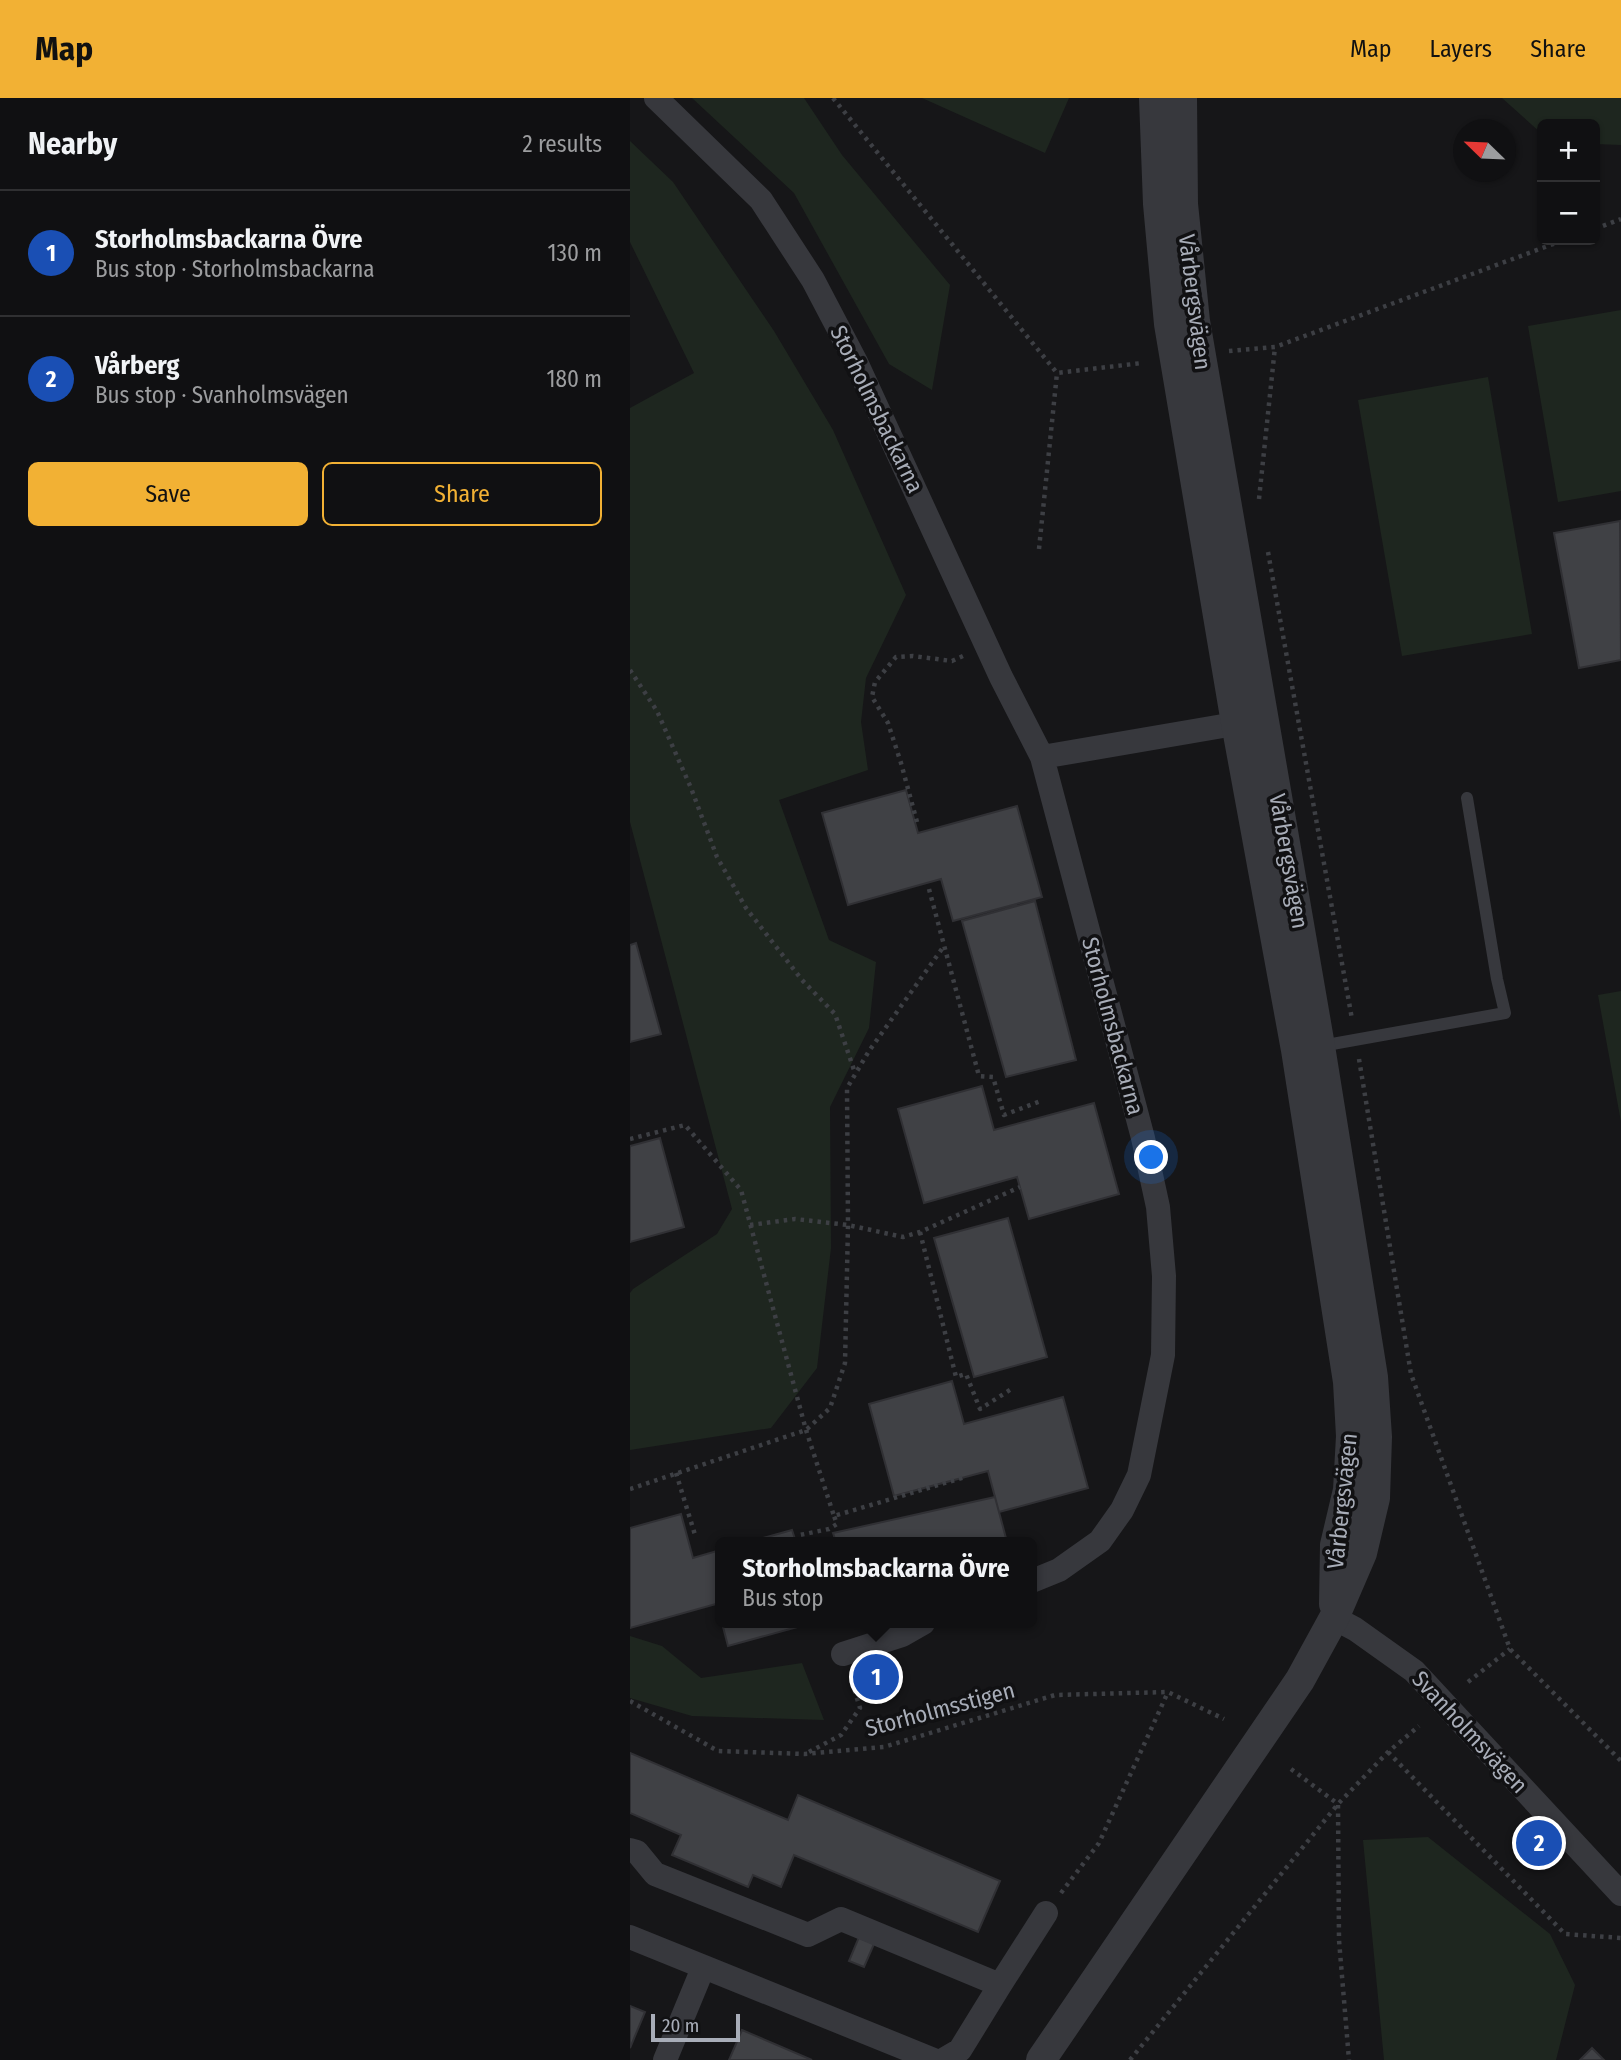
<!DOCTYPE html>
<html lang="en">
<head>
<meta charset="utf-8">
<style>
	:root { --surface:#101012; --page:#19191b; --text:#f1f3f6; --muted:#9c9d9f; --line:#303032; --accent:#f2b134 }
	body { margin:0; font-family:"Fira Sans Condensed",sans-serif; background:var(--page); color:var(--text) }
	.controls { position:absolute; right:21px; top:21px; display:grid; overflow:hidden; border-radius:10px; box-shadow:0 2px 5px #0004 }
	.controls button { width:63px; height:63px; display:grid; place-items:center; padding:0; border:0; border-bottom:2px solid var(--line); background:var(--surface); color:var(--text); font:35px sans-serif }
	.compass { position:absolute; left:823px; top:21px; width:63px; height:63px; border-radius:50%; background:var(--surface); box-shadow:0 2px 5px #0004; rotate:293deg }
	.scale { position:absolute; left:21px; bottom:18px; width:89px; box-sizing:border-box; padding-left:7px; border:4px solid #a8adb8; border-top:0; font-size:19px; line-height:24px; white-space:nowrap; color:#a8adb8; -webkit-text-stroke:5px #111113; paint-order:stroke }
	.you { position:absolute; left:522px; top:1060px; width:24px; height:24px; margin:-18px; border:5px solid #fff; border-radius:50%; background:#1a73e8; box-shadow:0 0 0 10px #1a73e833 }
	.badge { display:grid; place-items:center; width:46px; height:46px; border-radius:50%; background:var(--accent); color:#fff; font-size:23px; font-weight:700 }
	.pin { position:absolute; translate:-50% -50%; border:4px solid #fff; box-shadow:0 2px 7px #0006 }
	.popup { position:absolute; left:85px; top:1439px; width:322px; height:91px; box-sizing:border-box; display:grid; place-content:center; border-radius:10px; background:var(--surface); filter:drop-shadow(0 2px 5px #0005); font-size:23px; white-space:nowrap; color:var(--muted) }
	.popup b { font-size:26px; color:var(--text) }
	.popup::after { content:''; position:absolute; left:50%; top:100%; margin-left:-14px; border:14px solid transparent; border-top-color:var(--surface) }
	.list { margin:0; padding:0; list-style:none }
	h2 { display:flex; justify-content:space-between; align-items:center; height:91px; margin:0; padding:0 28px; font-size:30px }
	h2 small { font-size:23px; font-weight:400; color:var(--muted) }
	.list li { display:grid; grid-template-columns:46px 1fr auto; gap:21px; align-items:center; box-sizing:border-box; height:126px; padding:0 28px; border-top:2px solid var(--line) }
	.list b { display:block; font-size:26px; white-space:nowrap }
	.list p { margin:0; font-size:23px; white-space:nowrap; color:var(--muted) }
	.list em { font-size:23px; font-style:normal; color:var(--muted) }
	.actions { display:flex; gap:14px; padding:21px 28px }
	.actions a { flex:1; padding:16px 0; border:2px solid var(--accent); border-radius:10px; text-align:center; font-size:24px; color:var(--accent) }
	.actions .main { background:var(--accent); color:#111 }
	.map { position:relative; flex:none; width:991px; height:1962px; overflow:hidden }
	header { display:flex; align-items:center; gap:42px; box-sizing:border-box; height:98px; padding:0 35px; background:var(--accent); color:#111 }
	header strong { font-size:33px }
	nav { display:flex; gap:38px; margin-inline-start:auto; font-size:24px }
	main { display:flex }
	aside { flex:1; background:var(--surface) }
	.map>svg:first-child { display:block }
	.green { fill:#1e261f }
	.building { fill:#404145; stroke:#303034; stroke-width:2 }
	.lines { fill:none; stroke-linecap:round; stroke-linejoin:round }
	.path { stroke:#3d3f44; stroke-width:4.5; stroke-dasharray:3.5 5; stroke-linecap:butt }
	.service { stroke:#37383d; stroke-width:12 }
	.minor { stroke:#37383d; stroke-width:24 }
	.tertiary { stroke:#37383d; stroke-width:30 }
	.labels { text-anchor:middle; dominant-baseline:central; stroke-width:7; stroke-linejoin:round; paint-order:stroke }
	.street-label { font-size:23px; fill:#a8adb8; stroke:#111113 }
</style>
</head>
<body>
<header>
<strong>Map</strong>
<nav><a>Map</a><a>Layers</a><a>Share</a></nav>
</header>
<main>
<aside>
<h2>Nearby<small>2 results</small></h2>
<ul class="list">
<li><span class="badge" style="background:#1a4fb4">1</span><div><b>Storholmsbackarna Övre</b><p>Bus stop · Storholmsbackarna</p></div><em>130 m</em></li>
<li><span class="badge" style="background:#1a4fb4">2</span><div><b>Vårberg</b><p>Bus stop · Svanholmsvägen</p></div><em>180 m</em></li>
</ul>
<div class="actions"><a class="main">Save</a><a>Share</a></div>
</aside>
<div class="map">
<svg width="991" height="1962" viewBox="0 0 991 1962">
	<rect width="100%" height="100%" fill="#161618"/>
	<!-- green -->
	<path class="green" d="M62 0H174L212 57 320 187 302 292 259 266 164 95Z
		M292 0H439L415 55Z
		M872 0H991V47L965 46V26H912V36Z
		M0 43 43 84 144 233 203 332 276 497 236 580 231 624 238 672 149 702 199 842 246 864 239 930 200 1009 201 1150 187 1270 141 1330 0 1352V1195L3 1191 87 1136 102 1111 0 724V310L64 275 0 144Z
		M991 212V393L928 404 898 228Z
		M858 279 902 536 772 558 728 302Z
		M991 893V1024L968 897Z
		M0 1538 32 1548 71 1580 172 1565 194 1622 62 1618 0 1600Z
		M798 1739 920 1836 945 1887 926 1962H754L733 1742Z"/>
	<!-- building -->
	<path class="building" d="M990 423 991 562 949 570 924 435Z
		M276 692 288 735 387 708 412 799 323 823 311 781 218 807 192 715Z
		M405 803 446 962 376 979 332 823Z
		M6 845 31 936 0 944V847Z
		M352 988 364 1032 464 1005 489 1096 399 1121 387 1079 294 1105 268 1011Z
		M30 1040 54 1129 0 1144V1048Z
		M378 1120 417 1259 344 1279 304 1140Z
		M322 1283 334 1326 433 1299 458 1390 369 1414 358 1373 264 1398 239 1306Z
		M365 1399 377 1444H206L203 1435Z
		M51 1416 63 1460 90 1452V1520L86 1506 0 1530V1430Z
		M162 1432 166 1444H119Z
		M92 1525H182L98 1548Z
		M0 1655 158 1722 168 1697 370 1783 348 1834 164 1757 151 1789 123 1777 118 1789 42 1757 51 1737 0 1715Z
		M229 1839 244 1846 234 1869 219 1863Z
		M0 1908 15 1914 0 1950Z
		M112 1932 182 1962H99Z
		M962 1950 974 1962H950Z"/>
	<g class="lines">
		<!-- path -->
		<path class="path" d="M203 0 427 275 512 265
			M965 131 991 121
			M599 253 645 249 934 142
			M629 401 645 249
			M409 451 427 275
			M638 454 722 921
			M0 572 27 613 61 690 87 759 116 810 172 882 205 916 225 975
			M287 724 271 665 258 625 242 599 245 584 266 559 283 558 322 563 333 558
			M299 791 349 978 363 979 374 1017 411 1003
			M729 961 781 1276 880 1551 991 1663
			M0 1041 55 1027 111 1092 176 1332 204 1418 335 1379
			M120 1127 165 1121 218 1127 273 1139 290 1134 390 1089
			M290 1134 326 1279 336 1276 350 1311 383 1290
			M46 1375 66 1440
			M0 1391 176 1332 200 1310 215 1265 218 1127 217 990 239 953 314 848
			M173 1444 170 1437 199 1431 207 1426 204 1418
			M838 1584 880 1551
			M0 1603 88 1653 175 1656 254 1649 425 1597 538 1594 594 1621
			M179 1654 211 1637 230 1610 221 1581
			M758 1654 935 1836 991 1840
			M661 1671 708 1706 709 1842 719 1962
			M431 1795 469 1745 538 1594
			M500 1962 708 1706 758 1654 789 1628"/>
		<!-- service -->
		<path class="service" d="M691 948 875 915 867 881 837 700"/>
		<!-- minor -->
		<path class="minor" d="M26 0 131 102 183 182 226 264 371 579 412 659 513 1040 528 1109 534 1178 533 1257 509 1377 492 1412 470 1443 429 1472 402 1483
			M412 659 622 623
			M704 1520 725 1531 784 1573 991 1796
			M213 1556 272 1537 293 1525
			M0 1752 7 1754 25 1776 178 1837 211 1821 370 1887 330 1952 313 1962
			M0 1839 304 1962
			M370 1887 416 1815
			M35 1962 73 1870"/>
		<!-- tertiary -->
		<path class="tertiary" d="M524 0 528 106 539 226 606 625 666 952 718 1284 721 1338 718 1392 705 1447 704 1506
			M411 1962 670 1582 704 1520 732 1455 745 1400 747 1339 743 1279 690 948 565 223 553 106 552 0"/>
	</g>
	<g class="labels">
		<!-- street labels -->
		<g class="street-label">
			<text transform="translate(565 204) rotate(83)">Vårbergsvägen</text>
			<text transform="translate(247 311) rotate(64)">Storholmsbackarna</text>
			<text transform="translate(659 763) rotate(80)">Vårbergsvägen</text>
			<text transform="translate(483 928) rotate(75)">Storholmsbackarna</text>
			<text transform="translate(712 1403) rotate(-84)">Vårbergsvägen</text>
			<text transform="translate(310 1611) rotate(-15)">Storholmsstigen</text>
			<text transform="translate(840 1634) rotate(47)">Svanholmsvägen</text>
		</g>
	</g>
</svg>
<div class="controls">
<button>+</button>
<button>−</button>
</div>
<svg class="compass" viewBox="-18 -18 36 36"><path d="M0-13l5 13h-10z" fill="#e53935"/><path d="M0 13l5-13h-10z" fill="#9c9d9f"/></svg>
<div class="scale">20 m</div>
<div class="you"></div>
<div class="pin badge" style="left:246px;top:1579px;background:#1a4fb4">1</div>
<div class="popup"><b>Storholmsbackarna Övre</b>Bus stop</div>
<div class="pin badge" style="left:909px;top:1745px;background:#1a4fb4">2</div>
</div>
</main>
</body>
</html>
